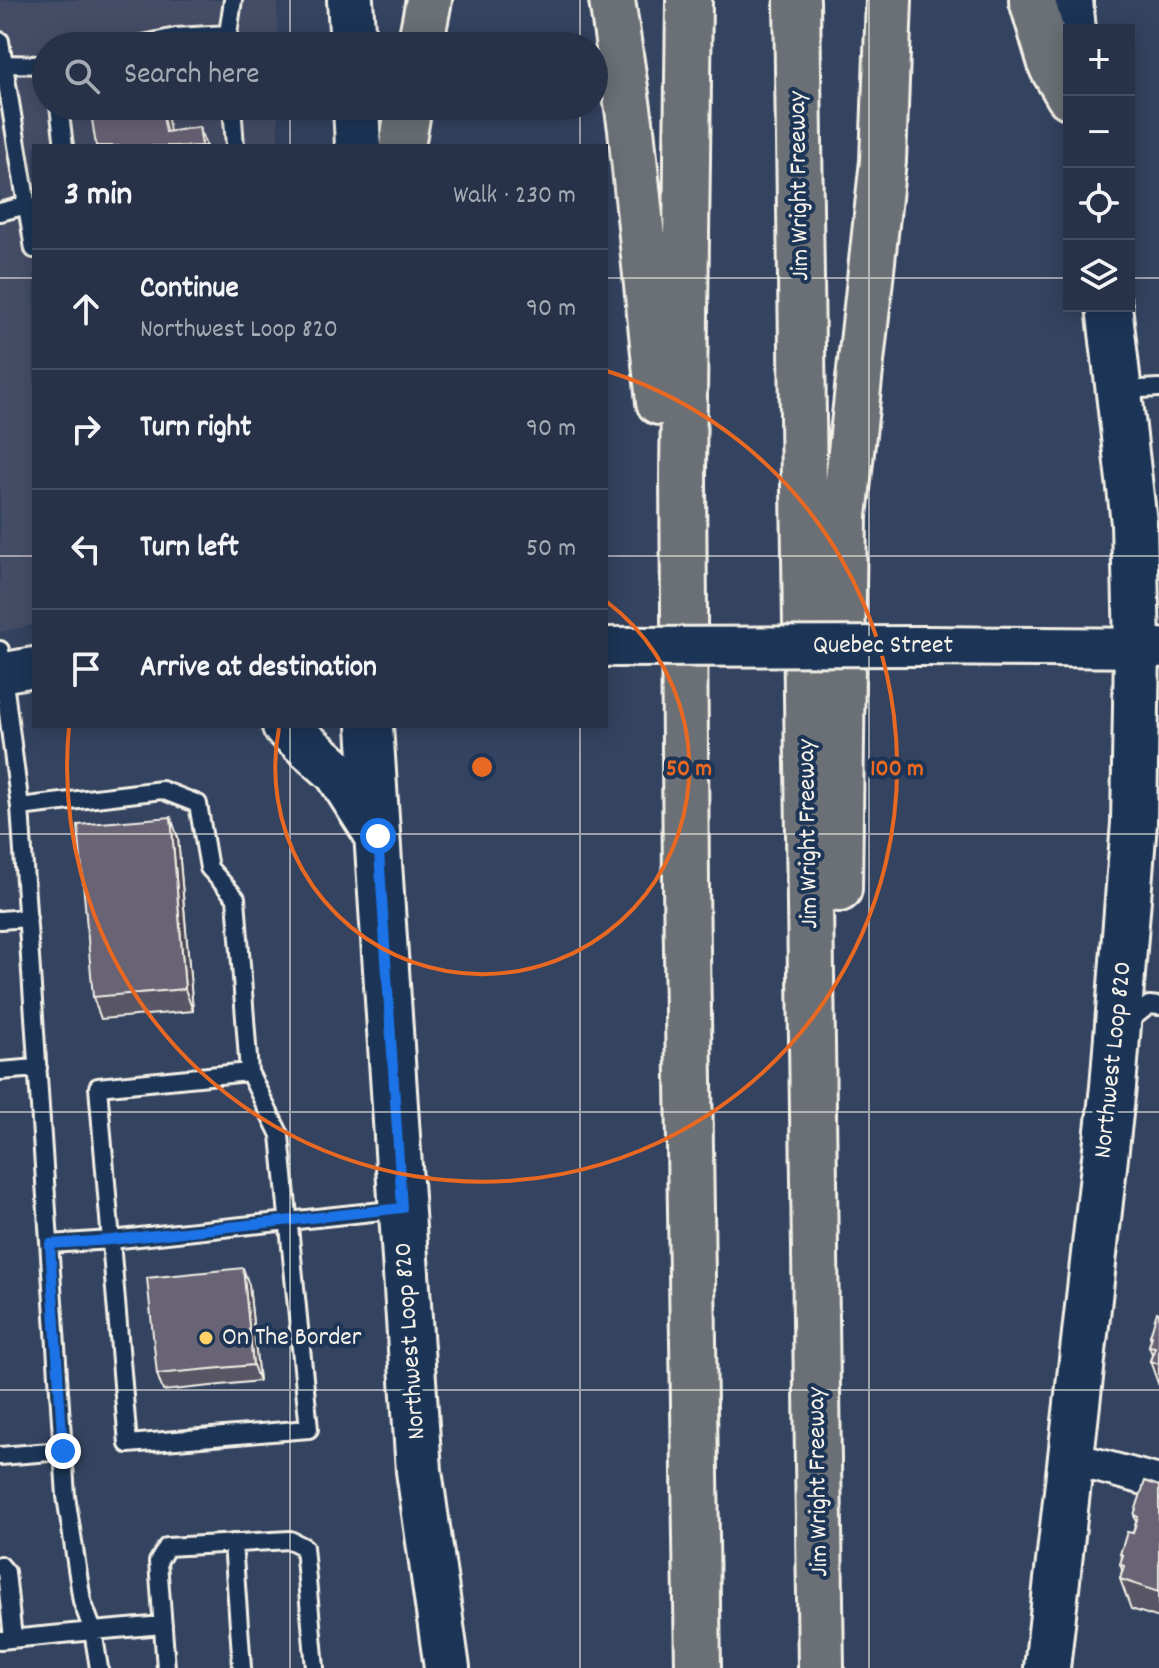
<!DOCTYPE html>
<html lang="en">
<head>
<meta charset="utf-8">
<style>
	:root { --surface:#273248; --page:#2f3a4f; --text:#f1f3f6; --muted:#a4aab4; --line:#434d60 }
	body { margin:0; font-family:Dekko,sans-serif; background:var(--page); color:var(--text) }
	.controls { position:absolute; right:24px; top:24px; display:grid; overflow:hidden; border-radius:0px; box-shadow:0 4px 20px #0003 }
	.controls button { width:72px; height:72px; display:grid; place-items:center; padding:0; border:0; border-bottom:2px solid var(--line); background:var(--surface); color:var(--text); font:40px sans-serif }
	.stop { position:absolute; width:24px; height:24px; margin:-18px; border:6px solid #1a73e8; border-radius:50%; background:#fff }
	.stop.end { background:#1a73e8; border-color:#fff; box-shadow:0 2px 8px #0008 }
	.list { margin:0; padding:0; list-style:none }
	h2 { display:flex; justify-content:space-between; align-items:center; height:104px; margin:0; padding:0 32px; font-size:34px }
	h2 small { font-size:26px; font-weight:400; color:var(--muted) }
	.list li { display:grid; grid-template-columns:52px 1fr auto; gap:24px; align-items:center; box-sizing:border-box; height:120px; padding:0 32px; border-top:2px solid var(--line) }
	.list b { display:block; font-size:30px; white-space:nowrap }
	.list p { margin:0; font-size:26px; white-space:nowrap; color:var(--muted) }
	.list em { font-size:26px; font-style:normal; color:var(--muted) }
	.icon { flex:none; width:44px; height:44px; fill:none; stroke:currentColor; stroke-width:2; stroke-linecap:round; stroke-linejoin:round }
	.map { position:relative; flex:none; width:1159px; height:1668px; overflow:hidden }
	.search { position:absolute; background:var(--surface); box-shadow:0 4px 20px #0003; left:32px; top:32px; width:576px; height:88px; display:flex; align-items:center; gap:20px; box-sizing:border-box; padding:0 28px; border-radius:44px; color:var(--muted); font-size:30px }
	.panel { position:absolute; background:var(--surface); box-shadow:0 4px 20px #0003; left:32px; top:144px; width:576px; height:584px; border-radius:0px }
	.map>svg:first-child { display:block }
	.built { fill:#444d66 }
	.lines { fill:none; stroke-linecap:round; stroke-linejoin:round }
	.service-casing { stroke:#f4f1e8; stroke-width:22 }
	.minor-casing { stroke:#f4f1e8; stroke-width:38 }
	.tertiary-casing { stroke:#f4f1e8; stroke-width:44 }
	.secondary-casing { stroke:#f4f1e8; stroke-width:50 }
	.motorway-casing { stroke:#f4f1e8; stroke-width:50 }
	.service { stroke:#1d3557; stroke-width:16 }
	.minor { stroke:#1d3557; stroke-width:32 }
	.tertiary { stroke:#1d3557; stroke-width:38 }
	.secondary { stroke:#1d3557; stroke-width:44 }
	.motorway { stroke:#6a7074; stroke-width:44 }
	.tertiary-bridge-casing { stroke:#f4f1e8; stroke-width:44; stroke-linecap:butt }
	.tertiary-bridge { stroke:#1d3557; stroke-width:38 }
	.wall { fill:#595665; stroke:#f4f1e8; stroke-width:2 }
	.shaded-wall { fill:#494652; stroke:#f4f1e8; stroke-width:2 }
	.building { fill:#686475; stroke:#f4f1e8; stroke-width:2 }
	.route { stroke:#1a73e8; stroke-width:10 }
	.grid { fill:none; stroke:#f4f1e8; stroke-width:2; stroke-opacity:0.55 }
	.ring { fill:none; stroke:#e96822; stroke-width:4 }
	.poi-dot { fill:#ffd166; stroke:#1d3557; stroke-width:3 }
	.labels { text-anchor:middle; dominant-baseline:central; stroke-width:8; stroke-linejoin:round; paint-order:stroke }
	.street-label { font-size:26px; fill:#f4f1e8; stroke:#1d3557 }
	.poi-label { font-size:26px; fill:#f4f1e8; stroke:#1d3557; text-anchor:start }
	.centre { fill:#e96822; stroke:#1d3557; stroke-width:4 }
	.ring-label { font-size:24px; text-anchor:middle; font-weight:bold; fill:#e96822; stroke:#1d3557; stroke-width:8; stroke-linejoin:round; paint-order:stroke }
</style>
</head>
<body>
<div class="map">
<svg width="1159" height="1668" viewBox="0 0 1159 1668">
	<rect width="100%" height="100%" fill="#344360"/>
	<filter id="ink" filterUnits="userSpaceOnUse"><feTurbulence type="fractalNoise" baseFrequency=".0125" numOctaves="2"/><feDisplacementMap in="SourceGraphic" scale="16" xChannelSelector="R" yChannelSelector="G"/><feConvolveMatrix kernelMatrix="1 2 1 2 8 2 1 2 1" color-interpolation-filters="sRGB"/></filter>
	<g filter="url(#ink)">
		<!-- built -->
		<path class="built" d="M0 0H277L278 46H46V106H278V146H34V625L0 632Z"/>
		<g class="lines">
			<defs>
				<path id="service" d="M228 34 233 0
					M0 41 34 249
					M134 46 176 37 228 34V46
					M5 64 46 65
					M59 106 64 146
					M232 106 235 146
					M0 212 27 205
					M1122 390 1159 388
					M0 650 20 807 66 1496 82 1601 93 1631 163 1625
					M20 807 162 790 198 804 209 868 236 898 249 1072 280 1135 309 1429 128 1444 98 1087 249 1072
					M0 920 28 918
					M1124 1025 1149 1005 1159 1006
					M0 1071 38 1068
					M50 1244 111 1240 400 1209
					M0 1456 63 1451
					M233 1543 242 1668
					M0 1565 6 1572 13 1639
					M0 1640 93 1631 99 1668
					M166 1668 158 1562 167 1547 290 1540 304 1547 315 1668"/>
				<path id="minor" d="M1070 1458 1159 1482"/>
				<path id="tertiary" d="M924 646 1159 648
					M0 673 34 667"/>
				<path id="secondary" d="M350 0 353 46
					M1070 0 1073 30
					M356 106 358 146
					M285 726 337 772 376 833
					M370 726 419 1471 447 1668
					M1047 1668 1113 1087 1134 823 1137 647 1134 523 1109 306"/>
				<path id="motorway" d="M612 0 631 129 659 402
					M689 0 683 475 686 884 698 1668
					M797 0 821 1668
					M1032 0 1052 67 1069 96
					M420 46 429 0
					M402 146 409 106
					M839 889 844 516 883 161 889 0"/>
			</defs>
			<!-- service casing -->
			<use href="#service" class="service-casing"/>
			<!-- minor casing -->
			<use href="#minor" class="minor-casing"/>
			<!-- tertiary casing -->
			<use href="#tertiary" class="tertiary-casing"/>
			<!-- secondary casing -->
			<use href="#secondary" class="secondary-casing"/>
			<!-- motorway casing -->
			<use href="#motorway" class="motorway-casing"/>
			<!-- service -->
			<use href="#service" class="service"/>
			<!-- minor -->
			<use href="#minor" class="minor"/>
			<!-- tertiary -->
			<use href="#tertiary" class="tertiary"/>
			<!-- secondary -->
			<use href="#secondary" class="secondary"/>
			<!-- motorway -->
			<use href="#motorway" class="motorway"/>
			<defs>
				<path id="tertiary-bridge" d="M606 647 924 646"/>
			</defs>
			<!-- tertiary-bridge casing -->
			<use href="#tertiary-bridge" class="tertiary-bridge-casing"/>
			<!-- tertiary-bridge -->
			<use href="#tertiary-bridge" class="tertiary-bridge"/>
		</g>
		<!-- wall -->
		<path class="wall" d="M178 838 193 1011 101 1019 93 997Z
			M249 1285 259 1381 163 1391 157 1374Z
			M1159 1313V1386L1150 1361 1152 1354 1149 1346 1151 1339 1150 1336Z
			M1159 1486V1618L1131 1609 1120 1579 1122 1570 1120 1564 1122 1559 1120 1554 1133 1533 1136 1522 1134 1515Z"/>
		<!-- shaded-wall -->
		<path class="shaded-wall" d="M161 106H166L172 146 166 132Z
			M199 127 206 146H202Z
			M171 817 178 838 193 1011 185 989Z
			M243 1268 249 1285 259 1381 253 1365Z"/>
		<!-- building -->
		<path class="building" d="M90 106H161L166 132 199 127 202 146H96Z
			M171 817 185 989 93 997 78 825Z
			M243 1268 253 1365 157 1374 147 1278Z
			M1157 1312 1159 1313V1364L1150 1361 1155 1347 1149 1346 1152 1336H1150Z
			M1145 1481 1159 1486V1592L1120 1579 1124 1566 1120 1564 1123 1555 1120 1554 1127 1532 1133 1533 1138 1517 1134 1515Z"/>
	</g>
	<g class="lines" filter="url(#ink)">
		<!-- route -->
		<path class="route" d="M63 1451 50 1244 111 1240 402 1208 378 836"/>
	</g>
	<!-- grid -->
	<path class="grid" d="M290 0V46M580 0V46M869 0V1668M290 106V146M580 106V146M0 278H34M606 278H1069M1129 278H1159M0 556H34M606 556H1159M290 726V1668M580 726V1668M0 834H1159M0 1112H1159M0 1390H1159"/>
	<!-- distance rings -->
	<g class="ring">
		<path d="M607 602A207 207 0 1 1 279 728"/>
		<path d="M607 371A415 415 0 1 1 69 727"/>
	</g>
	<!-- markers -->
	<circle class="poi-dot" cx="206" cy="1338" r="8"/>
	<g class="labels">
		<!-- street labels -->
		<g class="street-label">
			<text transform="translate(800 186) rotate(-91)">Jim Wright Freeway</text>
			<text x="883" y="646">Quebec Street</text>
			<text transform="translate(809 834) rotate(-91)">Jim Wright Freeway</text>
			<text transform="translate(1114 1060) rotate(-84)">Northwest Loop 820</text>
			<text transform="translate(411 1341) rotate(-94)">Northwest Loop 820</text>
			<text transform="translate(819 1482) rotate(-91)">Jim Wright Freeway</text>
		</g>
		<!-- poi labels -->
		<g class="poi-label">
			<text x="222" y="1338">On The Border</text>
		</g>
	</g>
	<circle cx="482" cy="767" r="12" class="centre"/>
	<g class="ring-label">
		<text x="689" y="775">50 m</text>
		<text x="897" y="775">100 m</text>
	</g>
</svg>
<div class="controls">
<button>+</button>
<button>−</button>
<button><svg class="icon" aria-label="locate" viewBox="0 0 24 24"><circle cx="12" cy="12" r="6"/><path d="M12 2v4M12 18v4M2 12h4M18 12h4"/></svg></button>
<button><svg class="icon" aria-label="layers" viewBox="0 0 24 24"><path d="M12 4l9 5-9 5-9-5zM3 14l9 5 9-5"/></svg></button>
</div>
<div class="stop" style="left:378px;top:836px"></div>
<div class="stop end" style="left:63px;top:1451px"></div>
<div class="search"><svg class="icon" aria-label="search" viewBox="0 0 24 24"><circle cx="10" cy="10" r="6"/><path d="M15 15l6 6"/></svg>Search here</div>
<section class="panel">
<h2>3 min<small>Walk · 230 m</small></h2>
<ul class="list">
<li><svg class="icon" aria-label="ahead" viewBox="0 0 24 24"><path d="M12 20V5M6 11l6-6 6 6"/></svg><div><b>Continue</b><p>Northwest Loop 820</p></div><em>90 m</em></li>
<li><svg class="icon" aria-label="right" viewBox="0 0 24 24"><path d="M7 20v-9h11M14 6l5 5-5 5"/></svg><div><b>Turn right</b></div><em>90 m</em></li>
<li><svg class="icon" aria-label="left" viewBox="0 0 24 24"><path d="M17 20v-9H6M10 6l-5 5 5 5"/></svg><div><b>Turn left</b></div><em>50 m</em></li>
<li><svg class="icon" aria-label="arrive" viewBox="0 0 24 24"><path d="M6 21V4h12l-3 4 3 4H6"/></svg><div><b>Arrive at destination</b></div></li>
</ul>
</section>
</div>
</body>
</html>
